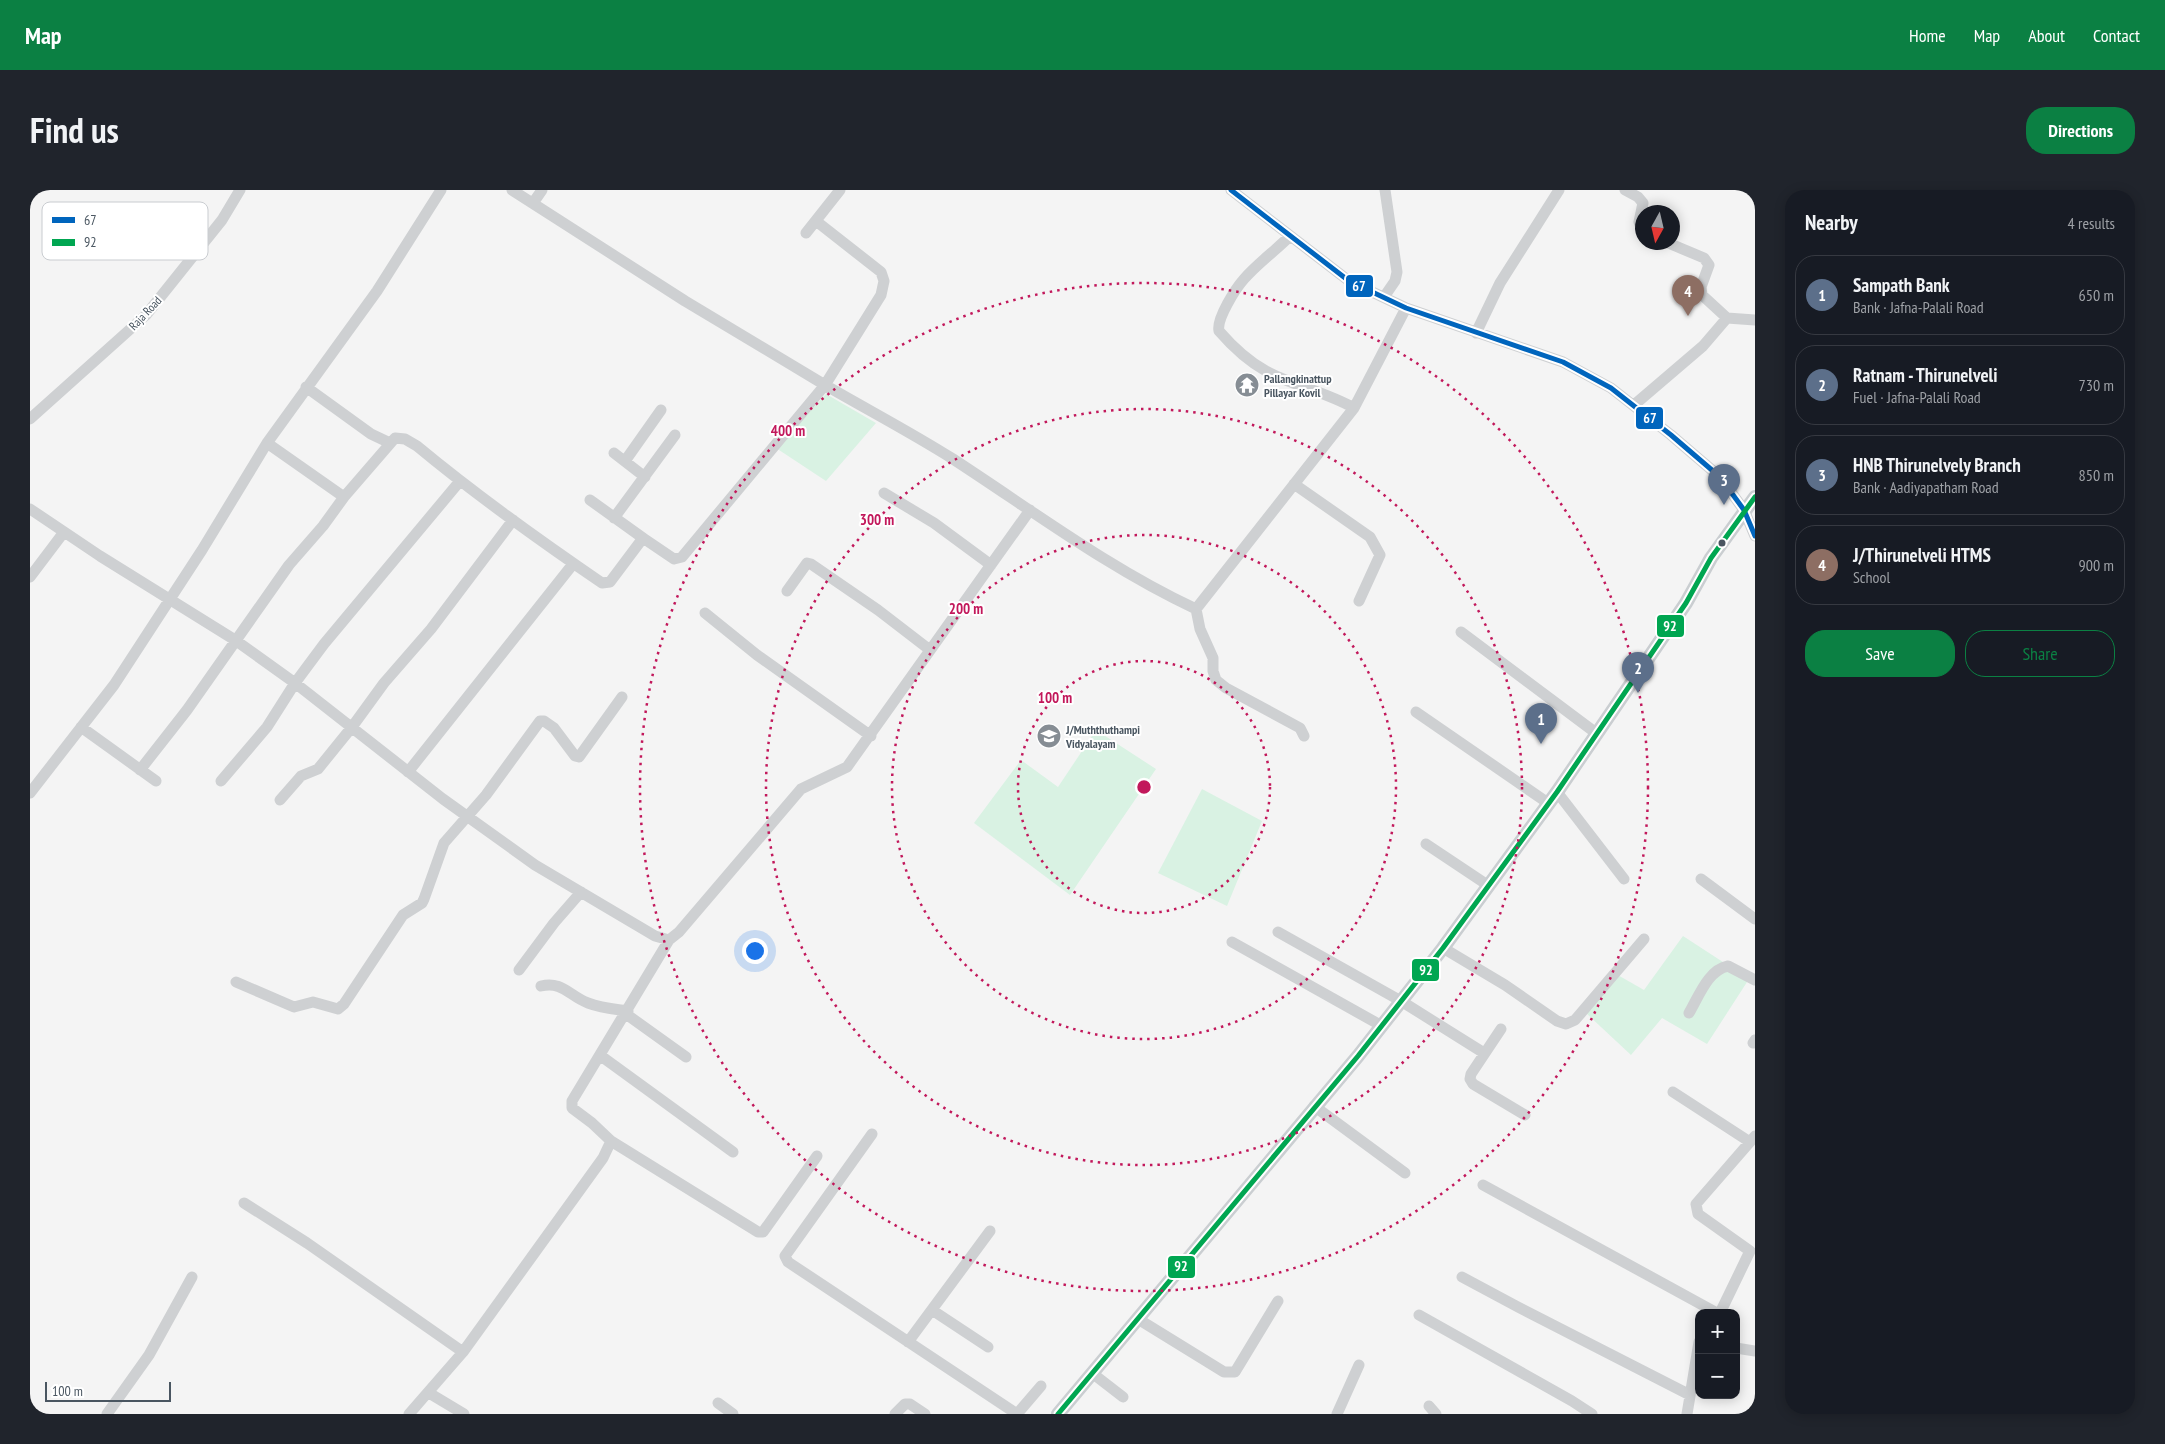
<!DOCTYPE html>
<html lang="en">
<head>
<meta charset="utf-8">
<style>
	:root { --surface:#171b24; --page:#20242c; --text:#f1f3f6; --muted:#9ea1a6; --line:#363941; --accent:#0b8043 }
	body { margin:0; font-family:"PT Sans Narrow",sans-serif; background:var(--page); color:var(--text) }
	.controls { position:absolute; right:15px; bottom:15px; display:grid; overflow:hidden; border-radius:10px; box-shadow:0 2px 12px #0003 }
	.controls button { width:45px; height:45px; display:grid; place-items:center; padding:0; border:0; border-bottom:1px solid var(--line); background:var(--surface); color:var(--text); font:25px sans-serif }
	.compass { position:absolute; left:1605px; top:15px; width:45px; height:45px; border-radius:50%; background:var(--surface); box-shadow:0 2px 12px #0003; rotate:188deg }
	.scale { position:absolute; left:15px; bottom:12px; width:126px; box-sizing:border-box; padding-left:5px; border:2px solid #4a5661; border-top:0; font-size:14px; line-height:18px; white-space:nowrap; color:#4a5661; -webkit-text-stroke:4px #fff; paint-order:stroke }
	.you { position:absolute; left:724px; top:760px; width:18px; height:18px; margin:-12px; border:4px solid #fff; border-radius:50%; background:#1a73e8; box-shadow:0 0 0 8px #1a73e833 }
	.badge { display:grid; place-items:center; width:32px; height:32px; border-radius:50%; background:var(--accent); color:#fff; font-size:16px; font-weight:700 }
	.pin { position:absolute; translate:-50% -41px; filter:drop-shadow(0 1px 2px #0008) }
	.pin::after { content:''; position:absolute; top:26px; width:18px; height:15px; background:inherit; clip-path:polygon(0 0,100% 0,50% 100%) }
	.list { margin:0; padding:0; list-style:none }
	h2 { display:flex; justify-content:space-between; align-items:center; height:65px; margin:0; padding:0 20px; font-size:21px }
	h2 small { font-size:16px; font-weight:400; color:var(--muted) }
	.list li { display:grid; grid-template-columns:32px 1fr auto; gap:15px; align-items:center; box-sizing:border-box; height:80px; margin:0 10px 10px; padding:0 10px; border:1px solid var(--line); border-radius:20px }
	.list b { display:block; font-size:19px; white-space:nowrap }
	.list p { margin:0; font-size:16px; white-space:nowrap; color:var(--muted) }
	.list em { font-size:16px; font-style:normal; color:var(--muted) }
	.actions { display:flex; gap:10px; padding:15px 20px }
	.actions a { flex:1; padding:11px 0; border:1px solid var(--accent); border-radius:20px; text-align:center; font-size:18px; color:var(--accent) }
	.actions .main { background:var(--accent); color:#fff }
	.map { position:relative; flex:none; width:1725px; height:1224px; overflow:hidden; border-radius:20px }
	header { display:flex; align-items:center; gap:30px; box-sizing:border-box; height:70px; padding:0 25px; background:var(--accent); color:#fff }
	header strong { font-size:24px }
	nav { display:flex; gap:28px; margin-inline-start:auto; font-size:18px }
	.intro { display:flex; align-items:center; justify-content:space-between; box-sizing:border-box; height:120px; padding:0 30px }
	h1 { margin:0; font-size:35px }
	.button { padding:12px 22px; border-radius:20px; background:var(--accent); color:#fff; font-size:18px; font-weight:700 }
	main { display:flex; gap:30px; padding:0 30px }
	aside { flex:1; background:var(--surface); border-radius:20px; box-shadow:0 2px 12px #0003 }
	.map>svg:first-child { display:block }
	.green { fill:#d9f2e3 }
	.lines { fill:none; stroke-linecap:round; stroke-linejoin:round }
	.minor { stroke:#ced0d2; stroke-width:11 }
	.major { stroke:#caced1; stroke-width:14 }
	.bus-1-casing { stroke:#fff; stroke-width:9 }
	.bus-2-casing { stroke:#fff; stroke-width:9 }
	.bus-1 { stroke:#0065bd; stroke-width:5 }
	.bus-2 { stroke:#00a651; stroke-width:5 }
	.ring { fill:none; stroke:#c2185b; stroke-width:2.5; stroke-dasharray:2.5 5 }
	.bus-dot { fill:#4a5661; stroke:#fff; stroke-width:2 }
	.labels { text-anchor:middle; dominant-baseline:central; stroke-width:4; stroke-linejoin:round; paint-order:stroke }
	.street-label { font-size:12px; fill:#4a5661; stroke:#fff }
	.poi-label { font-size:12px; font-weight:bold; fill:#4a5661; stroke:#fff; text-anchor:start }
	.key { fill:#fff; stroke:#c9ccd0; stroke-width:1 }
	.key-label { font-size:14px; fill:#4a5661 }
	.centre { fill:#c2185b; stroke:#fff; stroke-width:2.5 }
	.ring-label { font-size:15px; text-anchor:middle; font-weight:bold; fill:#c2185b; stroke:#fff; stroke-width:4; stroke-linejoin:round; paint-order:stroke }
	.line-badge { stroke:#fff; stroke-width:2 }
	.badge-label { font-size:14px; text-anchor:middle; font-weight:bold; fill:#fff }
</style>
</head>
<body>
<header>
<strong>Map</strong>
<nav><a>Home</a><a>Map</a><a>About</a><a>Contact</a></nav>
</header>
<div class="intro"><h1>Find us</h1><a class="button">Directions</a></div>
<main>
<div class="map">
<svg width="1725" height="1224" viewBox="0 0 1725 1224">
	<rect width="100%" height="100%" fill="#f4f4f4"/>
	<!-- green -->
	<path class="green" d="M796 204 846 233 796 291 746 258Z
		M1066 540 1126 579 1040 705 944 633 991 570 1028 597Z
		M1172 599 1232 631 1197 716 1128 683Z
		M1653 746 1719 789 1677 854 1632 828 1601 865 1556 823 1586 784 1614 800Z"/>
	<g class="lines">
		<!-- minor -->
		<path class="minor" d="M1201 0 1319 91 1376 118 1533 172 1581 198 1641 245 1690 287 1714 320 1725 346
			M1595 0 1608 7 1613 13 1609 32 1612 40
			M503 13 512 0
			M786 31 851 82 854 91 851 105 795 195C838 220 882 243 923 269 1003 321 1080 379 1166 419L1324 218 1376 118
			M776 43 810 0
			M1260 46C1245 61 1228 73 1214 89 1206 98 1186 129 1189 141 1202 156 1218 171 1236 181 1264 196 1296 202 1324 218
			M1636 52 1674 68 1679 75 1671 97 1672 105 1697 128
			M1354 107 1365 91 1367 82 1355 0
			M1446 143 1470 93 1529 0
			M276 197 341 244 360 253
			M1604 215 1673 156 1697 128 1725 130
			M0 229 116 125 192 30 210 0
			M237 253 314 307
			M584 263 615 287
			M595 271 631 220
			M1264 294 1340 347 1350 365 1329 411
			M854 303 904 333 961 375
			M560 310 613 348
			M0 319 70 366 205 450 265 493 413 609 505 675 625 746 639 750 649 742 771 599 817 577 1000 320
			M584 328 645 245
			M0 387 34 342
			M757 401 777 373 781 374 848 420 900 460
			M1166 419 1170 439 1183 468V481L1186 490 1196 498 1270 538 1274 546
			M675 423 727 465 841 546
			M1431 442 1566 543
			M1386 522 1518 613
			M51 537 126 591
			M110 580 157 520 259 375 293 336 314 307 365 248 375 249 387 256C446 305 509 350 572 393L580 392 613 348 644 369 652 367 795 195 655 111 482 0
			M378 582 543 374
			M191 591 237 537 265 493 294 454 430 291
			M1527 602 1594 689
			M0 603 84 495 172 360 237 253 347 101 411 0
			M250 610 271 586 288 579 322 537 354 493 401 439 483 330
			M1396 654 1459 696
			M1671 689 1725 729
			M1248 742 1371 811 1454 863
			M1202 752 1352 836
			M1413 758 1475 795 1527 831 1536 834 1545 830 1614 749
			M489 780 524 733 551 702
			M206 792 264 817 283 812 308 819 314 814 373 725 392 713 394 709 414 653 456 605 510 531H514L524 538 545 566 549 567 592 507
			M511 796C533 791 539 806 558 813 571 818 584 819 598 821
			M1659 823C1669 806 1678 780 1698 776L1725 790
			M596 824 656 867
			M1471 839 1441 884 1440 889 1443 894 1495 925
			M1723 853 1725 850
			M571 866 703 962
			M1643 902 1720 952
			M1284 916 1375 983
			M842 944 755 1066 758 1072 987 1224
			M581 951 728 1042H733L787 966
			M1453 995 1687 1123
			M214 1013 277 1053 433 1162
			M1432 1087 1488 1117 1660 1205
			M902 1120 958 1157
			M1690 1123 1720 1061 1668 1024 1666 1014 1725 946
			M1389 1125 1542 1211 1562 1224
			M1108 1129 1194 1182H1205L1248 1111
			M878 1152 960 1041
			M1706 1158 1725 1161
			M1062 1183 1093 1207
			M399 1203 434 1224
			M688 1213 703 1224
			M1399 1216 1406 1224
			M77 1224 119 1165 162 1087
			M379 1224 433 1162 573 968 581 951 562 933 542 918V911L639 750
			M865 1224 875 1214H880L895 1224
			M987 1224 1011 1196
			M1307 1224 1329 1175
			M1657 1224 1669 1152"/>
		<!-- major -->
		<path class="major" d="M1028 1224 1328 866 1413 758 1527 602 1656 413 1681 368 1725 307"/>
		<defs>
			<path id="bus-1" d="M1201 0 1319 91 1376 118 1533 172 1581 198 1641 245 1690 287 1714 320 1725 346"/>
			<path id="bus-2" d="M1028 1224 1328 866 1413 758 1527 602 1656 413 1681 368 1725 307"/>
		</defs>
		<!-- bus-1 casing -->
		<use href="#bus-1" class="bus-1-casing"/>
		<!-- bus-2 casing -->
		<use href="#bus-2" class="bus-2-casing"/>
		<!-- bus-1 -->
		<use href="#bus-1" class="bus-1"/>
		<!-- bus-2 -->
		<use href="#bus-2" class="bus-2"/>
	</g>
	<!-- distance rings -->
	<g class="ring">
		<circle cx="1114" cy="597" r="126"/>
		<circle cx="1114" cy="597" r="252"/>
		<circle cx="1114" cy="597" r="378"/>
		<circle cx="1114" cy="597" r="504"/>
	</g>
	<!-- icons -->
	<defs>
		<symbol id="temple-disc" viewBox="-11 -11 22 22"><circle r="9.5" fill="#868d94" stroke="#fff"/><path d="M0-6L5-2H3V0L6.5 2.5H4V6H1.5V3h-3V6H-4V2.5H-6.5L-3 0V-2H-5Z" fill="#fff"/></symbol>
		<symbol id="school-disc" viewBox="-11 -11 22 22"><circle r="9.5" fill="#868d94" stroke="#fff"/><path d="M0-5L7-2L0 1L-7-2ZM-4 1L0 2.5L4 1V4Q0 6-4 4Z" fill="#fff"/></symbol>
	</defs>
	<g fill-rule="evenodd">
		<use href="#temple-disc" x="1203" y="181" width="28" height="28"/>
		<use href="#school-disc" x="1005" y="532" width="28" height="28"/>
	</g>
	<!-- markers -->
	<circle class="bus-dot" cx="1692" cy="353" r="4.5"/>
	<g class="labels">
		<!-- street labels -->
		<g class="street-label">
			<text transform="translate(115 123) rotate(-47)">Raja Road</text>
		</g>
		<!-- poi labels -->
		<g class="poi-label">
			<text x="1234" y="188">Pallangkinattup<tspan x="1234" dy="14">Pillayar Kovil</tspan></text>
			<text x="1036" y="539">J/Muththuthampi<tspan x="1036" dy="14">Vidyalayam</tspan></text>
		</g>
	</g>
	<!-- legend -->
	<rect x="12" y="12" width="166" height="58" rx="8" class="key"/>
	<rect x="22" y="27" width="23" height="6" fill="#0065bd"/>
	<rect x="22" y="49" width="23" height="7" fill="#00a651"/>
	<g class="key-label">
		<text x="54" y="35">67</text>
		<text x="54" y="57">92</text>
	</g>
	<circle cx="1114" cy="597" r="8" class="centre"/>
	<g class="ring-label">
		<text x="758" y="246">400 m</text>
		<text x="847" y="335">300 m</text>
		<text x="936" y="424">200 m</text>
		<text x="1025" y="513">100 m</text>
	</g>
	<g class="line-badge">
		<rect x="1315" y="84" width="29" height="24" rx="5" fill="#0065bd"/>
		<rect x="1605" y="216" width="29" height="24" rx="5" fill="#0065bd"/>
		<rect x="1626" y="424" width="29" height="24" rx="5" fill="#00a651"/>
		<rect x="1381" y="768" width="29" height="24" rx="5" fill="#00a651"/>
		<rect x="1137" y="1065" width="29" height="24" rx="5" fill="#00a651"/>
	</g>
	<g class="badge-label">
		<text x="1329" y="101">67</text>
		<text x="1620" y="233">67</text>
		<text x="1640" y="441">92</text>
		<text x="1396" y="785">92</text>
		<text x="1151" y="1081">92</text>
	</g>
</svg>
<div class="controls">
<button>+</button>
<button>−</button>
</div>
<svg class="compass" viewBox="-18 -18 36 36"><path d="M0-13l5 13h-10z" fill="#e53935"/><path d="M0 13l5-13h-10z" fill="#9ea1a6"/></svg>
<div class="scale">100 m</div>
<div class="you"></div>
<div class="pin badge" style="left:1511px;top:554px;background:#5c6f8a">1</div>
<div class="pin badge" style="left:1608px;top:503px;background:#5c6f8a">2</div>
<div class="pin badge" style="left:1694px;top:315px;background:#5c6f8a">3</div>
<div class="pin badge" style="left:1658px;top:126px;background:#8d6e63">4</div>
</div>
<aside>
<h2>Nearby<small>4 results</small></h2>
<ul class="list">
<li><span class="badge" style="background:#5c6f8a">1</span><div><b>Sampath Bank</b><p>Bank · Jafna-Palali Road</p></div><em>650 m</em></li>
<li><span class="badge" style="background:#5c6f8a">2</span><div><b>Ratnam - Thirunelveli</b><p>Fuel · Jafna-Palali Road</p></div><em>730 m</em></li>
<li><span class="badge" style="background:#5c6f8a">3</span><div><b>HNB Thirunelvely Branch</b><p>Bank · Aadiyapatham Road</p></div><em>850 m</em></li>
<li><span class="badge" style="background:#8d6e63">4</span><div><b>J/Thirunelveli HTMS</b><p>School</p></div><em>900 m</em></li>
</ul>
<div class="actions"><a class="main">Save</a><a>Share</a></div>
</aside>
</main>
</body>
</html>
